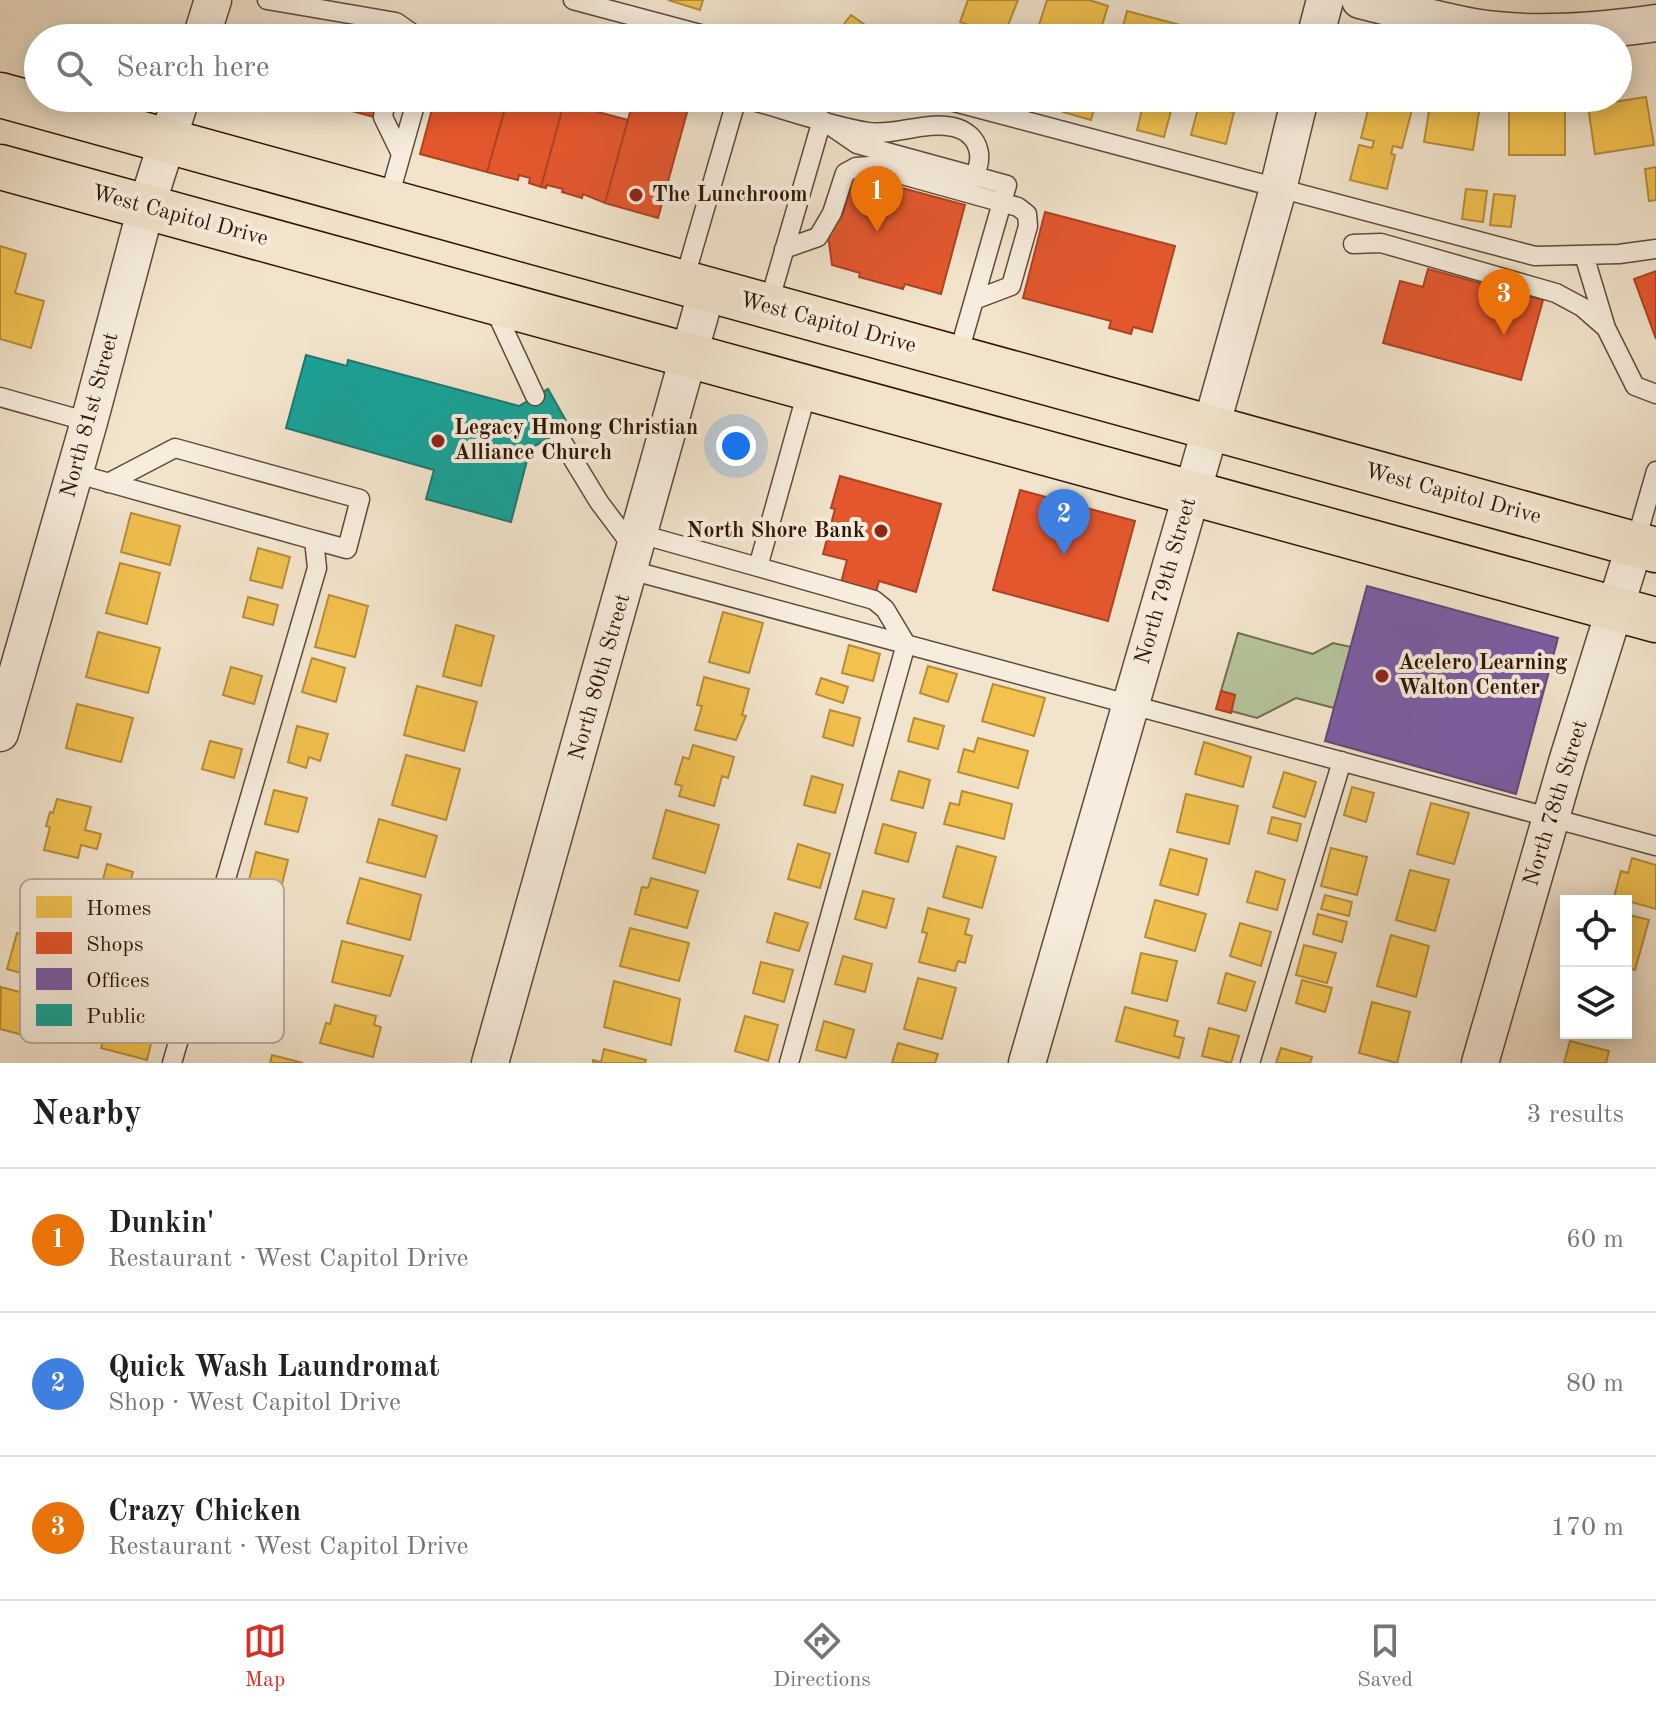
<!DOCTYPE html>
<html lang="en">
<head>
<meta charset="utf-8">
<style>
	:root { --surface:#fff; --page:#f2f2f2; --text:#202124; --muted:#757577; --line:#e0e0e0; --accent:#d93025 }
	body { margin:0; font-family:"Old Standard TT",serif; background:var(--page); color:var(--text) }
	.controls { position:absolute; right:24px; bottom:24px; display:grid; overflow:hidden; border-radius:0px; box-shadow:0 4px 20px #0003 }
	.controls button { width:72px; height:72px; display:grid; place-items:center; padding:0; border:0; border-bottom:2px solid var(--line); background:var(--surface); color:var(--text); font:40px sans-serif }
	.you { position:absolute; left:736px; top:446px; width:28px; height:28px; margin:-20px; border:6px solid #fff; border-radius:50%; background:#1a73e8; box-shadow:0 0 0 12px #1a73e833 }
	.badge { display:grid; place-items:center; width:52px; height:52px; border-radius:50%; background:var(--accent); color:#fff; font-size:26px; font-weight:700 }
	.pin { position:absolute; translate:-50% -66px; filter:drop-shadow(0 2px 4px #0008) }
	.pin::after { content:''; position:absolute; top:42px; width:28px; height:24px; background:inherit; clip-path:polygon(0 0,100% 0,50% 100%) }
	.list { margin:0; padding:0; list-style:none }
	h2 { display:flex; justify-content:space-between; align-items:center; height:104px; margin:0; padding:0 32px; font-size:34px }
	h2 small { font-size:26px; font-weight:400; color:var(--muted) }
	.list li { display:grid; grid-template-columns:52px 1fr auto; gap:24px; align-items:center; box-sizing:border-box; height:144px; padding:0 32px; border-top:2px solid var(--line) }
	.list b { display:block; font-size:30px; white-space:nowrap }
	.list p { margin:0; font-size:26px; white-space:nowrap; color:var(--muted) }
	.list em { font-size:26px; font-style:normal; color:var(--muted) }
	.icon { flex:none; width:44px; height:44px; fill:none; stroke:currentColor; stroke-width:2; stroke-linecap:round; stroke-linejoin:round }
	.map { position:relative; flex:none; width:1656px; height:1063px; overflow:hidden }
	.search { position:absolute; background:var(--surface); box-shadow:0 4px 20px #0003; left:24px; right:24px; top:24px; height:88px; display:flex; align-items:center; gap:20px; box-sizing:border-box; padding:0 28px; border-radius:44px; color:var(--muted); font-size:30px }
	.sheet { height:536px; background:var(--surface) }
	nav { display:flex; justify-content:space-around; align-items:center; box-sizing:border-box; height:112px; border-top:2px solid var(--line); background:var(--surface); font-size:22px; color:var(--muted) }
	nav a { display:grid; justify-items:center; gap:4px }
	nav .on { color:var(--accent) }
	.map>svg:first-child { display:block }
	.green { fill:#b6c59b; stroke:#746d50; stroke-width:2 }
	.homes { fill:#f2c14e; stroke:#b88d38; stroke-width:2 }
	.shops { fill:#e4572e; stroke:#ae4322; stroke-width:2 }
	.offices { fill:#7b5ea7; stroke:#654877; stroke-width:2 }
	.public { fill:#17a398; stroke:#1f786c; stroke-width:2 }
	.lines { fill:none; stroke-linecap:round; stroke-linejoin:round }
	.lane-casing { stroke:#614938; stroke-width:21 }
	.street-casing { stroke:#614938; stroke-width:39 }
	.primary-casing { stroke:#311506; stroke-width:47 }
	.lane { stroke:#f7edde; stroke-width:18 }
	.street { stroke:#f7edde; stroke-width:36 }
	.primary { stroke:#f2e4cc; stroke-width:44 }
	.poi-dot { fill:#8f2418; stroke:#f7edde; stroke-width:3 }
	.labels { text-anchor:middle; dominant-baseline:central; stroke-width:8; stroke-linejoin:round; paint-order:stroke }
	.poi-label { font-size:22px; font-weight:bold; fill:#311506; stroke:#f7edde; text-anchor:start }
	.street-label { font-size:22px; fill:#311506; stroke:#f7edde }
	.key { fill:#f7edde; stroke:#bcac9d; stroke-width:2 }
	.key-label { font-size:22px; fill:#311506 }
</style>
</head>
<body>
<div class="map">
<svg width="1656" height="1063" viewBox="0 0 1656 1063">
	<rect width="100%" height="100%" fill="#f2e4cc"/>
	<filter id="stains"><feTurbulence type="fractalNoise" baseFrequency=".0025" numOctaves="4"/><feColorMatrix values="0 0 0 0 .2 0 0 0 0 .09 0 0 0 0 .02 0 0 0 .5 -.17"/></filter>
	<radialGradient id="worn" r=".72"><stop offset=".6" stop-color="#630" stop-opacity="0"/><stop offset="1" stop-color="#630" stop-opacity=".3"/></radialGradient>
	<!-- green -->
	<path class="green" d="M1238 633 1313 654 1333 643 1351 647 1334 708 1296 698 1257 718 1231 711 1235 695 1221 691Z"/>
	<!-- homes -->
	<path class="homes" d="M668 0H703L700 10Z
		M968 0H1018L1003 38 960 22Z
		M1047 0H1089L1108 6 1098 38H1080L1039 25Z
		M1127 11 1184 26 1180 38H1120Z
		M851 15 868 27 860 38H833Z
		M1646 97 1654 145 1595 154 1588 106Z
		M1067 98H1097L1091 120 1063 112Z
		M1212 98H1239L1238 102 1231 100 1228 111 1234 112 1226 144 1191 135 1199 104 1209 107Z
		M1371 98H1415L1402 148 1393 146 1391 154 1395 155 1387 189 1350 180 1359 145 1372 148 1374 141 1361 138Z
		M1431 98 1463 100 1462 104 1480 106 1473 150 1424 142Z
		M1144 101 1172 107 1164 137 1137 130Z
		M1532 108H1565V155H1509V110H1532Z
		M1656 167V200L1649 201 1645 169Z
		M1466 189 1487 191 1483 222 1462 219Z
		M1494 194 1515 196 1511 227 1490 225Z
		M0 246 26 254 15 293 44 301 31 348 0 339Z
		M131 513 180 526 170 565 121 552Z
		M258 548 290 557 282 588 250 580Z
		M120 563 160 573 147 624 106 613Z
		M329 595 368 606 355 657 315 647Z
		M248 597 278 605 273 625 243 617Z
		M723 612 763 623 749 673 709 662Z
		M456 625 494 636 481 686 443 676Z
		M98 632 160 648 148 693 86 677Z
		M849 645 880 654 873 681 842 673Z
		M312 658 345 668 336 702 302 692Z
		M928 666 957 674 948 702 920 693Z
		M231 667 262 676 254 704 223 695Z
		M704 677 749 689 742 715 746 716 736 740 695 730 702 706 697 705Z
		M821 678 848 687 843 703 816 694Z
		M993 684 1045 698 1034 736 982 721Z
		M417 686 477 702 464 751 404 735Z
		M77 704 133 718 121 762 66 748Z
		M830 710 860 718 853 746 823 737Z
		M914 718 944 726 938 749 908 741Z
		M297 726 328 734 320 761 309 757 306 768 288 762Z
		M978 738 1028 751 1018 788 958 772 964 749 974 752Z
		M210 741 242 749 234 778 202 769Z
		M1204 742 1251 757 1243 787 1195 774Z
		M693 745 734 757 728 778 722 776 714 806 679 796 682 786 675 784 683 757 689 759Z
		M406 755 460 769 446 820 392 805Z
		M899 771 930 780 923 808 891 800Z
		M1284 772 1316 782 1305 817 1273 807Z
		M812 776 843 785 835 813 804 805Z
		M1352 787 1374 793 1366 822 1344 815Z
		M274 790 307 798 298 832 265 824Z
		M962 791 1012 804 1004 839 944 824 950 803 959 805Z
		M1186 794 1238 806 1229 844 1177 832Z
		M57 799 91 807 85 830 101 834 97 849 81 845 78 858 44 850 50 827 46 826 50 812 53 813Z
		M1431 803 1469 813 1454 864 1417 854Z
		M666 810 719 825 705 873 653 858Z
		M1272 817 1301 824 1297 841 1268 833Z
		M379 819 437 836 425 877 367 862Z
		M883 824 916 833 908 862 875 853Z
		M798 844 830 854 820 888 788 879Z
		M957 846 996 857 982 908 943 897Z
		M1331 848 1367 857 1357 895 1321 886Z
		M1170 849 1207 859 1198 895 1160 885Z
		M256 852 288 860 281 888 249 880Z
		M1632 858 1656 865V909L1614 897 1621 871 1628 873Z
		M107 864 133 872 126 898 100 891Z
		M1410 870 1449 880 1435 931 1396 920Z
		M1256 871 1285 880 1277 910 1247 902Z
		M360 878 421 895 410 940 347 923Z
		M651 878 698 891 687 928 635 914 642 887 648 888Z
		M863 891 894 899 886 928 855 919Z
		M1325 895 1352 902 1349 916 1321 909Z
		M1155 900 1206 914 1195 951 1145 937Z
		M928 908 969 919 965 934 972 936 965 963 958 961 955 971 919 962 927 933 922 932Z
		M775 913 808 923 799 951 767 942Z
		M1318 914 1347 922 1342 942 1313 934Z
		M1626 914 1649 920 1635 970 1626 968Z
		M1240 923 1271 932 1261 966 1230 956Z
		M630 928 689 943 679 981 620 966Z
		M17 933 70 948 66 963 74 965 68 986 7 969Z
		M1391 935 1429 946 1416 997 1377 986Z
		M342 941 403 956 390 996 332 982Z
		M1304 945 1336 953 1327 983 1296 975Z
		M1141 953 1177 961 1167 1001 1132 993Z
		M843 956 872 964 865 992 835 984Z
		M761 962 793 970 784 1002 753 993Z
		M1226 973 1255 982 1246 1011 1218 1003Z
		M918 978 956 988 942 1039 904 1029Z
		M1302 980 1332 988 1325 1012 1296 1003Z
		M614 981 680 999 671 1045 604 1027Z
		M1 987 53 1001 42 1040 0 1029Z
		M1372 1002 1410 1012 1397 1063 1359 1053Z
		M335 1005 376 1016 374 1025 381 1027 373 1057 320 1043 326 1023 330 1024Z
		M1125 1007 1178 1021 1174 1036 1184 1038 1179 1058 1116 1041Z
		M745 1016 778 1025 768 1061 735 1051Z
		M109 1019 154 1031 147 1060 101 1048Z
		M824 1021 854 1030 846 1058 816 1050Z
		M1209 1028 1239 1036 1231 1063 1202 1056Z
		M1570 1041 1609 1051 1606 1063H1564Z
		M898 1043 938 1054 935 1063H892Z
		M1281 1048 1312 1057 1310 1063H1276Z
		M604 1049 646 1060 645 1063H593V1060L601 1062Z
		M272 1055 303 1063H270Z"/>
	<!-- shops -->
	<path class="shops" d="M304 98H379L374 117Z
		M435 98H508L487 172 420 154Z
		M508 98H548L564 103 541 187 529 183 530 178 519 175 518 180 487 172Z
		M634 98H691L658 218 605 203Z
		M564 103 628 120 605 203 583 194 582 198 562 192 563 189 547 185 546 188 541 187Z
		M854 175 965 205 941 294 905 284 903 289 859 277 860 273 832 265 828 235 843 214Z
		M1045 212 1175 246 1152 332 1133 327 1131 334 1109 328 1111 321 1023 298Z
		M1428 269 1543 300 1521 380 1383 343 1400 281 1423 287Z
		M1656 271V339L1634 279Z
		M840 476 941 504 916 592 879 581 873 604 838 594 847 560 823 554 835 509 831 508Z
		M1020 490 1135 521 1108 621 993 590Z
		M1221 691 1235 695 1231 713 1216 709Z"/>
	<!-- offices -->
	<path class="offices" d="M1367 586 1558 638 1516 794 1325 741Z"/>
	<!-- public -->
	<path class="public" d="M306 355 347 366 348 360 519 406 548 389 569 426 530 449 511 522 426 499 434 470 286 428Z"/>
	<g class="lines">
		<defs>
			<path id="lane" d="M267 0 396 22 419 38
				M573 0 715 38
				M386 98 383 117 401 154
				M743 98C784 109 826 125 868 132 895 136 925 121 953 127 981 133 988 164 967 183
				M939 98 1535 256 1619 254 1656 249
				M822 120 857 144 1007 185 957 359
				M388 201 417 98
				M1353 244 1381 243 1556 293 1582 307 1606 328
				M784 249 818 237 832 213 845 173 856 167 870 166 1018 207 1027 214 1028 226 1011 286 974 300
				M1584 255 1606 328 1635 386 1656 394
				M683 284 737 98
				M768 306 822 120
				M494 308 535 396
				M0 397 89 422
				M557 433 599 502 635 550
				M74 473 314 540 317 568 172 1063
				M108 483 175 448 360 499 347 549 314 540
				M640 534 758 567 808 388
				M1635 544 1656 471
				M758 567 874 600 885 609 906 644 789 1063
				M630 570 1656 846
				M1250 1063 1342 761"/>
			<path id="street" d="M1360 0C1397 9 1435 20 1473 27 1532 37 1597 31 1656 23
				M201 38 213 0
				M1315 38 1325 0
				M0 733 89 422 146 208 181 98
				M490 1063 707 290
				M1027 1063 1211 427 1278 189 1300 98
				M1480 1063 1567 762 1635 544"/>
			<path id="primary" d="M0 95 1656 550
				M0 167 1656 620"/>
		</defs>
		<!-- lane casing -->
		<use href="#lane" class="lane-casing"/>
		<!-- street casing -->
		<use href="#street" class="street-casing"/>
		<!-- primary casing -->
		<use href="#primary" class="primary-casing"/>
		<!-- lane -->
		<use href="#lane" class="lane"/>
		<!-- street -->
		<use href="#street" class="street"/>
		<!-- primary -->
		<use href="#primary" class="primary"/>
	</g>
	<!-- markers -->
	<g class="poi-dot">
		<circle cx="636" cy="195" r="8"/>
		<circle cx="438" cy="441" r="8"/>
		<circle cx="881" cy="531" r="8"/>
		<circle cx="1382" cy="676" r="8"/>
	</g>
	<g class="labels">
		<!-- poi labels -->
		<g class="poi-label">
			<text x="652" y="195">The Lunchroom</text>
			<text x="454" y="428">Legacy Hmong Christian<tspan x="454" dy="25">Alliance Church</tspan></text>
			<text x="865" y="531" text-anchor="end">North Shore Bank</text>
			<text x="1398" y="663">Acelero Learning<tspan x="1398" dy="25">Walton Center</tspan></text>
		</g>
		<!-- street labels -->
		<g class="street-label">
			<text transform="translate(180 216) rotate(15)">West Capitol Drive</text>
			<text transform="translate(828 323) rotate(15)">West Capitol Drive</text>
			<text transform="translate(90 415) rotate(-75)">North 81st Street</text>
			<text transform="translate(1453 494) rotate(15)">West Capitol Drive</text>
			<text transform="translate(1166 581) rotate(-74)">North 79th Street</text>
			<text transform="translate(600 677) rotate(-74)">North 80th Street</text>
			<text transform="translate(1556 803) rotate(-73)">North 78th Street</text>
		</g>
	</g>
	<!-- legend -->
	<rect x="20" y="879" width="264" height="164" rx="12" class="key"/>
	<rect x="36" y="896" width="36" height="22" fill="#f2c14e"/>
	<rect x="36" y="932" width="36" height="22" fill="#e4572e"/>
	<rect x="36" y="968" width="36" height="22" fill="#7b5ea7"/>
	<rect x="36" y="1004" width="36" height="22" fill="#17a398"/>
	<g class="key-label">
		<text x="86" y="915">Homes</text>
		<text x="86" y="951">Shops</text>
		<text x="86" y="987">Offices</text>
		<text x="86" y="1023">Public</text>
	</g>
	<rect width="100%" height="100%" filter="url(#stains)"/>
	<rect width="100%" height="100%" fill="url(#worn)"/>
</svg>
<div class="controls">
<button><svg class="icon" aria-label="locate" viewBox="0 0 24 24"><circle cx="12" cy="12" r="6"/><path d="M12 2v4M12 18v4M2 12h4M18 12h4"/></svg></button>
<button><svg class="icon" aria-label="layers" viewBox="0 0 24 24"><path d="M12 4l9 5-9 5-9-5zM3 14l9 5 9-5"/></svg></button>
</div>
<div class="you"></div>
<div class="pin badge" style="left:877px;top:232px;background:#e8710a">1</div>
<div class="pin badge" style="left:1064px;top:555px;background:#3f7fe0">2</div>
<div class="pin badge" style="left:1504px;top:335px;background:#e8710a">3</div>
<div class="search"><svg class="icon" aria-label="search" viewBox="0 0 24 24"><circle cx="10" cy="10" r="6"/><path d="M15 15l6 6"/></svg>Search here</div>
</div>
<section class="sheet">
<h2>Nearby<small>3 results</small></h2>
<ul class="list">
<li><span class="badge" style="background:#e8710a">1</span><div><b>Dunkin'</b><p>Restaurant · West Capitol Drive</p></div><em>60 m</em></li>
<li><span class="badge" style="background:#3f7fe0">2</span><div><b>Quick Wash Laundromat</b><p>Shop · West Capitol Drive</p></div><em>80 m</em></li>
<li><span class="badge" style="background:#e8710a">3</span><div><b>Crazy Chicken</b><p>Restaurant · West Capitol Drive</p></div><em>170 m</em></li>
</ul>
</section>
<nav>
<a class="on"><svg class="icon" aria-label="map" viewBox="0 0 24 24"><path d="M3 6l6-2 6 2 6-2v14l-6 2-6-2-6 2zM9 4v14M15 6v14"/></svg>Map</a>
<a><svg class="icon" aria-label="directions" viewBox="0 0 24 24"><path d="M12 3l9 9-9 9-9-9zM9 14v-3h6M13 9l2 2-2 2"/></svg>Directions</a>
<a><svg class="icon" aria-label="saved" viewBox="0 0 24 24"><path d="M7 4h10v16l-5-4-5 4z"/></svg>Saved</a>
</nav>
</body>
</html>
